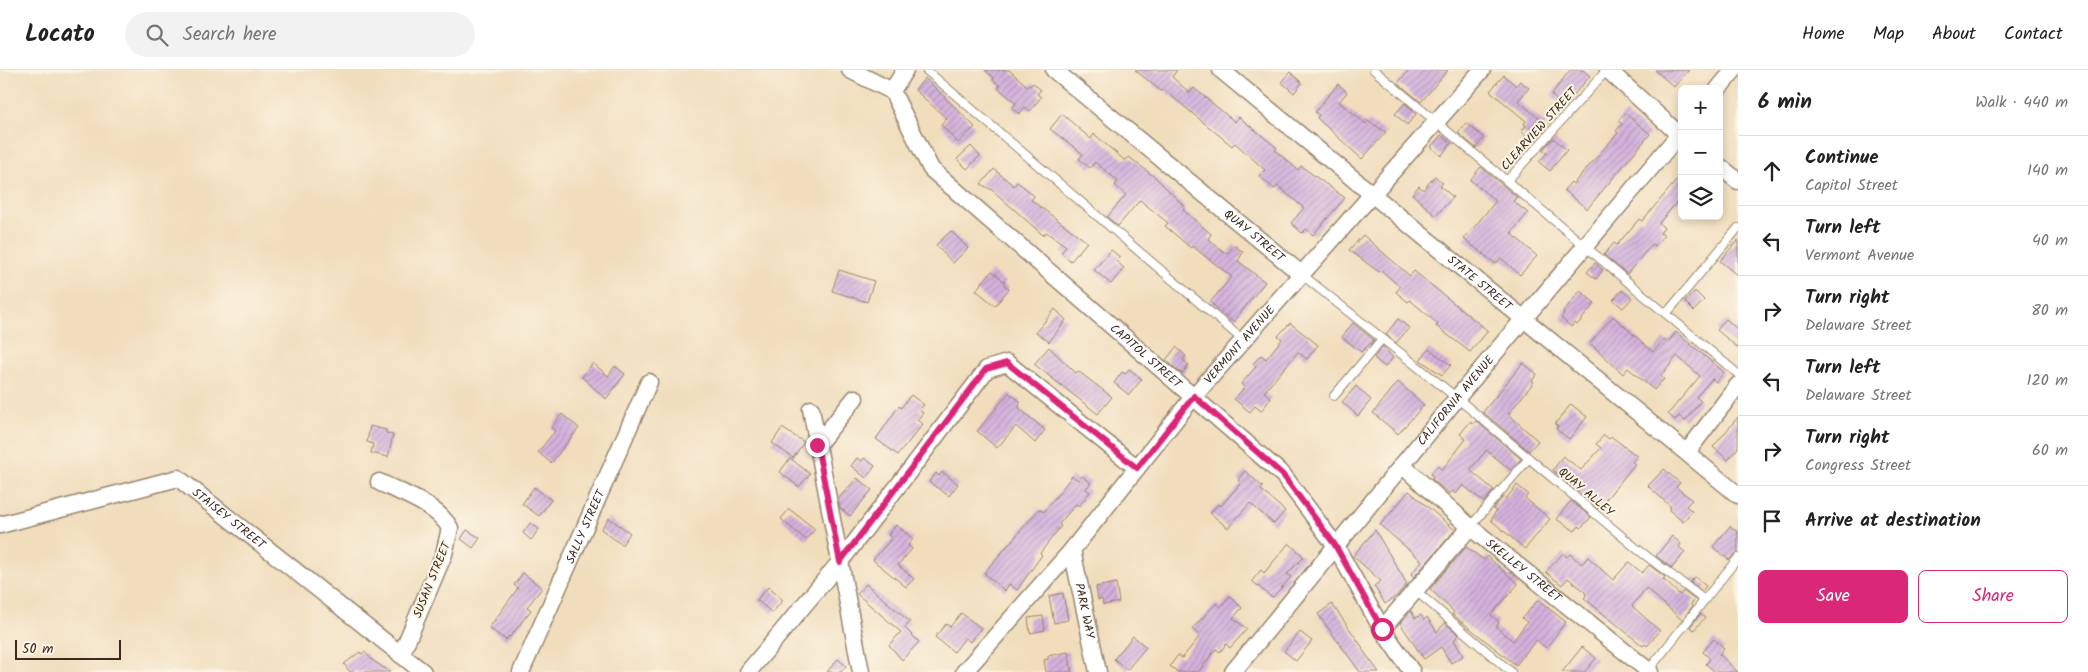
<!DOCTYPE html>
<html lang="en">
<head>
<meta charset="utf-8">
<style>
	:root { --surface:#fff; --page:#f2f2f2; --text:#222; --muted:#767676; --line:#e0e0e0; --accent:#db2777 }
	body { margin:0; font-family:Kalam,sans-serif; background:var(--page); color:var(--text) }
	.controls { position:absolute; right:15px; top:15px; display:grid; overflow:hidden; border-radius:8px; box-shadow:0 2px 8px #0003 }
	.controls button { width:45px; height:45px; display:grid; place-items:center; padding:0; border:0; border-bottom:1px solid var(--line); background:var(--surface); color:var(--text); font:25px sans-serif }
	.scale { position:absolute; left:15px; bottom:12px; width:106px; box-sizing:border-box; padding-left:5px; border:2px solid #3b2a1e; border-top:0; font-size:14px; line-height:18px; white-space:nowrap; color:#3b2a1e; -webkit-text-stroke:4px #fcf5e5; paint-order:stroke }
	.stop { position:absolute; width:15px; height:15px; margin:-11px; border:4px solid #db2777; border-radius:50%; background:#fff }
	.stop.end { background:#db2777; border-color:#fff; box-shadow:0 1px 5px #0008 }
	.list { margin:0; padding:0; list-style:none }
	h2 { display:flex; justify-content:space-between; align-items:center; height:65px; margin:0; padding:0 20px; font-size:21px }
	h2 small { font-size:16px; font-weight:400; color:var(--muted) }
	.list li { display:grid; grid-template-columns:32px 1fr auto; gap:15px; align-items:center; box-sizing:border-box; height:70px; padding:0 20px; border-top:1px solid var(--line) }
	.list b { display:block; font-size:19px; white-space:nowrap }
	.list p { margin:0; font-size:16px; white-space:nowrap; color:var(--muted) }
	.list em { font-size:16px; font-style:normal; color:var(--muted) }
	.actions { display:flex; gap:10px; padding:15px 20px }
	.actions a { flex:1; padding:11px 0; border:1px solid var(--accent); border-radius:8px; text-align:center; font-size:18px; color:var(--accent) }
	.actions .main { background:var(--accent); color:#fff }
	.icon { flex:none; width:28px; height:28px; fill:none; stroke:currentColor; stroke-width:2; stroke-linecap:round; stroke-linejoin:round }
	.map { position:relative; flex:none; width:1738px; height:602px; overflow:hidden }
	header { display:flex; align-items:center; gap:30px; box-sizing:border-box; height:70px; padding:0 25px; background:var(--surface); border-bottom:1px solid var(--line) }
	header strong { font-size:24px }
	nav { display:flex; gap:28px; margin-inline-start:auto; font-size:18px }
	.search { width:350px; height:45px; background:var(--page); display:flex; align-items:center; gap:12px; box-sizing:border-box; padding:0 18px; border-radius:28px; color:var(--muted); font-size:19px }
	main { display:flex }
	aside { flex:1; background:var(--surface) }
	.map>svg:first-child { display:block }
	.building { fill:url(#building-hatch) }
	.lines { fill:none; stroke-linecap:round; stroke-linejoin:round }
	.lane-casing { stroke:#96846d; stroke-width:10 }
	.street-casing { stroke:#96846d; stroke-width:19 }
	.lane { stroke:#fff; stroke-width:8 }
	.street { stroke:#fff; stroke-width:16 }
	.route { stroke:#db2777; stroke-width:6 }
	.labels { text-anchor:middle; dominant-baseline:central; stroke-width:4; stroke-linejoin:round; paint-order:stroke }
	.street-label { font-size:12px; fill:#3b2a1e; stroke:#fcf5e5 }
</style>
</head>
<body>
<header>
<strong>Locato</strong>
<div class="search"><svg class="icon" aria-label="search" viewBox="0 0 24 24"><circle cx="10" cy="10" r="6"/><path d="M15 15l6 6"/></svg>Search here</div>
<nav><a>Home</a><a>Map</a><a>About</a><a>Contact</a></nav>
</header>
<main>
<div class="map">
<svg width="1738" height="602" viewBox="0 0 1738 602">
	<defs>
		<pattern id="building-hatch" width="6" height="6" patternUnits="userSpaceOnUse" patternTransform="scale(1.25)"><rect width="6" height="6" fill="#d4b3de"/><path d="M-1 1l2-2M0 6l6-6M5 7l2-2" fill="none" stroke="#ad92b3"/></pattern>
	</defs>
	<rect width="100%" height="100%" fill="#fcf5e5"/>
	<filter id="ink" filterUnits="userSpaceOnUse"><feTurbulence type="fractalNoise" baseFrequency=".02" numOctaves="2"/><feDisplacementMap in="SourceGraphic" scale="10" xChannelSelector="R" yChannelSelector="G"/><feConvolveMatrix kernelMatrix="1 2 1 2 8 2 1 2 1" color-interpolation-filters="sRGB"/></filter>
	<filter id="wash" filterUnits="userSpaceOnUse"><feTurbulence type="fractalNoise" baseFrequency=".0096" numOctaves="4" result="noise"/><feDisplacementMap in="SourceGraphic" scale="20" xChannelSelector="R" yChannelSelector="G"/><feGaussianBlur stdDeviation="1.12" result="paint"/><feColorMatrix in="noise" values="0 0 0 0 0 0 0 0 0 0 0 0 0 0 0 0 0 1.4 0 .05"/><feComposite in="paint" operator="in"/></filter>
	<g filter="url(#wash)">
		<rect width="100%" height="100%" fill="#f0ddbc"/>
		<g id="blocks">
			<!-- building -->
			<path class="building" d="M985 0H1009L1026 15 1030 16 1033 13 1041 20 1037 24 1041 27 1030 41 1025 37 1019 44 1012 38 1016 33 998 18 1000 16 993 10 994 8Z
				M1135 0H1177L1172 7 1190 23 1194 18 1235 52 1239 47 1277 78 1275 80 1298 100 1301 96 1345 128 1313 165 1306 159 1302 163 1291 153 1304 138 1278 116 1274 119 1259 106 1265 100 1235 73 1232 76 1163 19 1161 21Z
				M1409 0H1448L1421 32 1398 13Z
				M1570 0H1583L1590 6 1564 36 1551 25Z
				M1655 0H1689L1674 17Z
				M1290 2 1302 13 1294 23 1281 12Z
				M1504 5 1516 16 1520 11 1529 18 1518 31 1546 54 1542 59 1545 61 1534 72 1521 61 1526 56 1524 54 1526 51 1490 21Z
				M925 8 975 57 958 73 941 55 947 49 915 20Z
				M1338 14 1347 22 1339 32 1366 54 1368 51 1386 62 1362 89 1317 48 1319 45 1315 42Z
				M1405 33 1416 44 1407 55 1395 44Z
				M1625 43 1650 64 1587 139 1564 120 1571 112 1573 114 1618 63 1616 61 1622 54 1618 51Z
				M1062 44 1091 69 1094 64 1124 90 1129 87 1156 108 1185 137 1183 140 1211 164 1208 169 1227 184 1234 175 1243 182 1238 191 1265 212 1233 252 1210 232 1232 207 1192 176 1191 178 1165 156 1168 153 1140 130 1118 156 1107 147 1126 125 1115 115 1118 111 1095 92 1090 98 1079 89 1083 84 1050 59Z
				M1466 53 1484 68 1476 78 1458 63Z
				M1441 65 1451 73 1441 86 1431 77Z
				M1553 68 1567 80 1550 101 1539 92 1547 83 1543 80Z
				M971 76 980 86 967 99 957 89Z
				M1481 97 1517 127 1513 131 1528 143 1511 163 1537 186 1520 205 1501 188 1496 194 1464 169 1496 131 1470 110Z
				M994 99 1014 116 1017 112 1024 117 1034 126 1031 130 1087 172 1071 191 1061 183 1066 176 1046 162 1043 165 992 120 981 114Z
				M1682 104V126L1659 153 1664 158 1660 163 1664 165 1655 176 1652 174 1627 204 1604 185 1614 173 1617 175 1639 149 1642 151Z
				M1435 106 1443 113 1440 116 1453 127 1436 146 1412 124 1419 116 1423 120Z
				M951 161 968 178 953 193 936 175Z
				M1363 165 1410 206 1414 201 1488 261 1470 282 1436 256 1438 254 1410 230 1408 232 1396 222 1400 217 1381 200 1379 202 1349 180Z
				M1738 170V206L1720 191Z
				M1111 180 1120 187 1116 191 1124 198 1111 214 1094 200Z
				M1595 193 1603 200 1596 209 1587 202Z
				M839 200 874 211 867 232 832 221Z
				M992 201 1005 212 1003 214 1009 219 995 236 976 220Z
				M1622 220 1632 228 1623 238 1613 230Z
				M1580 221 1595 233 1577 255 1574 253 1571 257 1561 248 1564 244 1563 242Z
				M1695 221 1704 230 1694 241 1685 232Z
				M1055 239 1066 250 1049 272 1036 262Z
				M1613 246 1653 282 1664 269 1668 272 1676 262 1724 302 1716 312 1712 309 1696 327 1701 331 1685 351 1679 346 1675 350 1668 344 1700 306 1677 286 1661 306 1664 309 1654 320 1628 298 1623 304 1590 273Z
				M1398 249 1409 258 1396 273 1386 264Z
				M1726 249 1738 260V278L1717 260Z
				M1290 253 1318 275 1307 289 1298 282 1264 322 1271 328 1261 341 1255 336 1250 342 1234 329 1245 317 1241 314 1256 297 1253 294 1261 285 1266 289 1282 269 1278 266Z
				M1353 253 1374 270 1361 282 1342 267Z
				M1383 276 1393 288 1385 297 1374 288Z
				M1049 277 1076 303 1078 301 1112 327 1098 344 1034 294Z
				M1176 277 1186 286 1183 290 1189 295 1182 304 1166 290Z
				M1429 279 1451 295 1442 305 1420 290Z
				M593 293 608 306 615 296 625 304 606 329 582 307Z
				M1523 293 1537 304 1532 311 1534 312 1508 344 1538 371 1529 381 1483 342Z
				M1129 299 1142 309 1129 325 1114 313 1122 302 1125 304Z
				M1398 312 1424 335 1398 364 1373 343Z
				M1356 316 1371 330 1358 346 1342 332Z
				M1009 323 1020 331 1019 338 1045 360 1035 373 1016 356 997 378 977 361Z
				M911 325 924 335 919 340 923 343 917 350 923 354 898 385 876 369 899 336 901 338Z
				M1571 334 1587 347 1569 369 1556 359 1558 357 1555 354Z
				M562 344 579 358 551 393 538 382 555 361 551 358Z
				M1738 347V378L1728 390 1713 377Z
				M1476 351 1521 389 1511 400 1486 380 1484 383 1470 400 1494 420 1484 432 1463 415 1456 424 1452 421 1450 424 1432 409 1433 407 1431 404 1437 396 1441 399 1445 396 1466 369 1460 364 1470 352 1473 354Z
				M370 356 386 360V363L393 365 388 387 371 383 373 374 367 372Z
				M782 358 804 372 793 388 772 373Z
				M1604 365 1609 369 1612 367 1637 386 1632 392 1635 394 1598 439 1553 400 1563 386 1581 400 1601 378 1596 374Z
				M790 388 810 404 799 417 780 402Z
				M857 388 862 391 864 388 875 396 866 408 851 396Z
				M1664 399 1680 413 1676 417 1692 430 1686 436 1692 441 1683 452 1669 440 1671 437 1648 416Z
				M1245 401 1263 417 1261 420 1285 441 1274 454 1250 433 1228 458 1210 443 1218 434 1221 436 1241 413 1238 410Z
				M942 402 958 414 949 426 929 412 936 403 939 406Z
				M1072 406 1078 410 1082 406 1091 413 1086 419 1090 422 1079 436 1076 434 1059 454 1061 456 1040 483 1042 485 1017 520 1009 514 1005 521 984 503 1039 439 1044 442Z
				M857 408 872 420 850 446 840 438 838 429Z
				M1517 415 1528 424 1525 428 1550 449 1525 479 1491 450 1496 441 1493 439 1503 427 1506 429Z
				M534 417 551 430 539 446 522 434Z
				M1409 421 1455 460 1414 507 1411 504 1422 491 1380 455Z
				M1571 431 1591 447 1581 458 1579 456 1575 461 1556 449Z
				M789 439 815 459 806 470 781 449Z
				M609 448 630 463 622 475 601 459Z
				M530 453 539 459 531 470 523 463Z
				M896 455 913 469 908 475 912 479 898 495 914 509 906 517 873 490 892 468 888 465Z
				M1730 456 1738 462V482L1729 490 1713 477Z
				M467 460 480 468 473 478 461 469Z
				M1375 460 1407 514 1397 526 1385 534 1374 516 1381 511 1353 486Z
				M1672 466 1681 474 1679 477 1685 482 1672 498 1656 486Z
				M1289 473 1304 487 1287 504 1291 507 1283 516 1273 527 1270 526 1252 511 1261 500 1264 503Z
				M1466 477 1484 490 1487 486 1518 514 1491 545 1499 552 1496 557 1513 571 1527 552 1522 548 1538 530 1566 552 1546 578 1536 570 1516 595 1452 544 1454 542 1430 519Z
				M1563 483 1567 487 1570 484 1582 494 1588 487 1613 510 1629 492 1642 503 1649 495 1665 507 1663 509 1680 525 1683 521 1695 530 1691 534 1692 537 1682 550 1646 518 1632 536 1660 561 1647 576 1645 574 1643 576 1584 528 1586 526 1585 522 1568 508 1562 515 1546 502Z
				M523 503 542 518 527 537 531 540 510 567 508 566 506 570 489 558 518 518 514 515Z
				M1695 507 1706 516 1702 521 1690 512Z
				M1116 513 1119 532 1103 535 1102 529 1098 530 1096 517Z
				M866 514 910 552 903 560 905 558 919 572 902 590 889 575 901 562 857 524Z
				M768 517 783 530 772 543 757 530Z
				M1063 523 1068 550 1054 553 1049 526Z
				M1230 526 1242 538 1233 548 1247 559 1230 578 1226 574 1220 582 1216 579 1198 602H1178L1170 596 1178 585 1182 588 1200 566 1192 559 1216 533 1220 537Z
				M1332 534 1363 578 1362 579 1379 602H1360L1318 544Z
				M1411 541 1415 548 1421 545 1424 550 1427 547 1437 562 1445 553 1459 565 1454 570 1463 586 1451 593 1441 577 1424 589 1400 553Z
				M961 543 981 558 970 572 965 568 954 582 935 567 946 554 950 557Z
				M1700 544 1705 548 1694 560 1690 557Z
				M1043 546 1045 560 1030 563 1028 548Z
				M1300 562 1312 571 1296 591 1284 581Z
				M1133 566 1146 577 1127 600 1114 589Z
				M1714 569 1724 578 1719 584 1738 602H1715L1706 594 1710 589 1703 582Z
				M1582 577 1596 588 1585 602H1562Z
				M360 582 361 584 365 582 372 590 390 602H350L344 594Z
				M1068 582 1072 602H1046L1044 590 1048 589V586Z
				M838 589 846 596 841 602H827Z"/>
		</g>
	</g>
	<g filter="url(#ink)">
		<use href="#blocks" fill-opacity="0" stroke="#96846d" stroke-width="1"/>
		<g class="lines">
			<defs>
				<path id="lane" d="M926 0 1243 270
					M1374 0 1738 304
					M1507 111 1607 0
					M1301 204 1457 328 1636 478 1703 529
					M1666 244 1738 158
					M1334 326 1382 269
					M1470 457 1529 388
					M1416 521 1511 602
					M1647 602 1738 488"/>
				<g id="street">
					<path id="s1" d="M850 0 892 21 931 99 1283 405 1335 475 1382 559 1412 602"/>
					<path id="s2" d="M1054 0 1301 204"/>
					<path id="s3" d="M1221 0 1738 425"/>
					<path d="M1608 0 1682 67"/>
					<path d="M1718 19 1734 0"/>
					<path d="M892 21 905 0"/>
					<path d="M1719 96 1738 111"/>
					<path d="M811 339 861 602"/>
					<path d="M817 375 855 328"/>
					<path d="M1687 382 1738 315"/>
					<path id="s4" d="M1402 395 1470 457 1650 602"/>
					<path d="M379 412C403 424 436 434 450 458L444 484 401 585"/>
					<path id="s5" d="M0 455 178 408 423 602"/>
					<path id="s6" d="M1072 480 1098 602"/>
					<path d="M1382 559 1470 457"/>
					<path id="s7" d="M521 602 649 312"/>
					<path d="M748 602 840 492 987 299 1007 293 1137 398"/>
					<path id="s8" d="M964 602 1072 480 1194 326 1482 0"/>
					<path id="s9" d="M1233 602 1457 328 1682 61"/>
				</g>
			</defs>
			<!-- lane casing -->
			<use href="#lane" class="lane-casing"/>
			<!-- street casing -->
			<use href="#street" class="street-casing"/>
			<!-- lane -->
			<use href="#lane" class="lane"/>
			<!-- street -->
			<use href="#street" class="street"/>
		</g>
	</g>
	<g class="lines" filter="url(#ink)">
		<!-- route -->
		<path class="route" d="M817 375 840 492 986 299 1007 293 1137 398 1194 326 1283 405 1335 475 1382 559"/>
	</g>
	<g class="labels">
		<!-- street labels -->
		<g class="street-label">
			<text transform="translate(1539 59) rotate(-48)">CLEARVIEW STREET</text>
			<text stroke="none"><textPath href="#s2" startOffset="260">QUAY STREET</textPath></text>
			<text stroke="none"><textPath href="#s3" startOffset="335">STATE STREET</textPath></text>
			<text stroke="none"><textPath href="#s8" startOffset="428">VERMONT AVENUE</textPath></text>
			<text stroke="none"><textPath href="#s1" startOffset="419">CAPITOL STREET</textPath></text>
			<text stroke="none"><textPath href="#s9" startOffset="351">CALIFORNIA AVENUE</textPath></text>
			<text transform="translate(1586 422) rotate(40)">QUAY ALLEY</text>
			<text stroke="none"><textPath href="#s5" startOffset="249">STAISEY STREET</textPath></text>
			<text stroke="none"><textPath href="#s7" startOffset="159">SALLY STREET</textPath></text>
			<text stroke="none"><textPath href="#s4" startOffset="161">SKELLEY STREET</textPath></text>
			<text transform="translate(432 510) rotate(-68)">SUSAN STREET</text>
			<text stroke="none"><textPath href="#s6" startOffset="62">PARK WAY</textPath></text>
		</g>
	</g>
</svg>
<div class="controls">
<button>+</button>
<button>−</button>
<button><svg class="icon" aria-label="layers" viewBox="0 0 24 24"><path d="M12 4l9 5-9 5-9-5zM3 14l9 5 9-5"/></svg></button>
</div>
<div class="scale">50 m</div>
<div class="stop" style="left:1382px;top:559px"></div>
<div class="stop end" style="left:817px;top:375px"></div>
</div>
<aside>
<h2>6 min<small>Walk · 440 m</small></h2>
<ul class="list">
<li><svg class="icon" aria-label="ahead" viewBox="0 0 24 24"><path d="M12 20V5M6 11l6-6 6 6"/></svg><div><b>Continue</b><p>Capitol Street</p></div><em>140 m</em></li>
<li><svg class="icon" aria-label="left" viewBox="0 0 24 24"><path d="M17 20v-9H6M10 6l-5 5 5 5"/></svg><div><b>Turn left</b><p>Vermont Avenue</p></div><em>40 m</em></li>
<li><svg class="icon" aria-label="right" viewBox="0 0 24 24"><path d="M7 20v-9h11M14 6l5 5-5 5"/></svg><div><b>Turn right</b><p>Delaware Street</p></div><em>80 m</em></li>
<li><svg class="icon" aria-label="left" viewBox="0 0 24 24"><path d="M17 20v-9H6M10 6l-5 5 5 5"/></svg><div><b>Turn left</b><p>Delaware Street</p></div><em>120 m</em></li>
<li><svg class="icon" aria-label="right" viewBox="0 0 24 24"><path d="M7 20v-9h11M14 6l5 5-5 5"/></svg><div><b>Turn right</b><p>Congress Street</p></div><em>60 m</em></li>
<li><svg class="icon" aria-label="arrive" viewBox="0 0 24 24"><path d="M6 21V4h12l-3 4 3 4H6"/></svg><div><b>Arrive at destination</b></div></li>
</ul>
<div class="actions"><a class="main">Save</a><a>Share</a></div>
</aside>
</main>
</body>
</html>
